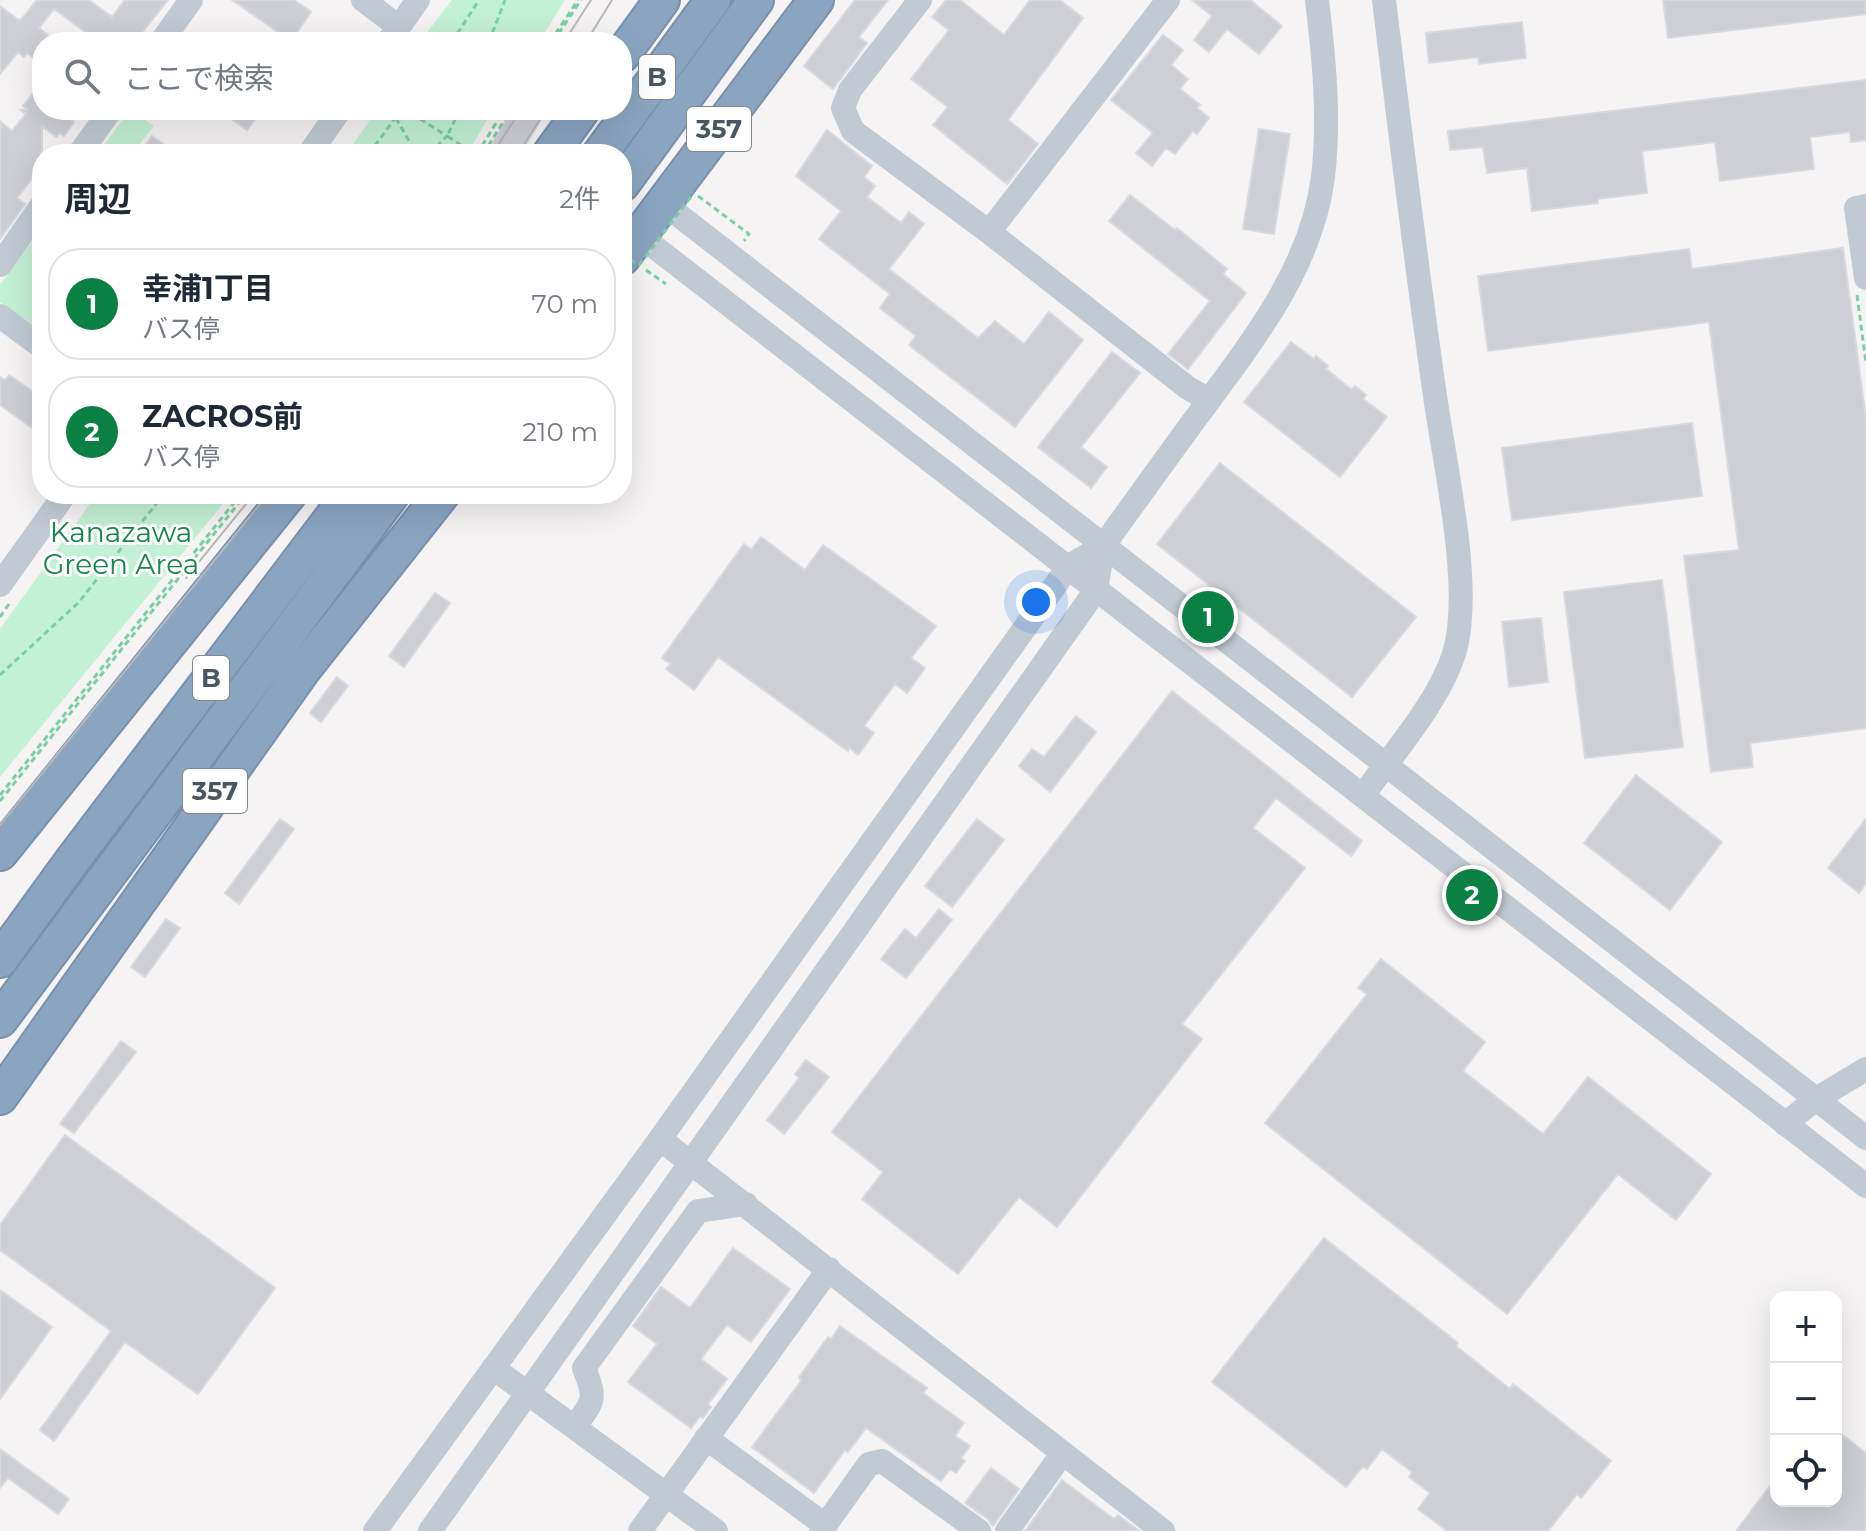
<!DOCTYPE html>
<html lang="ja">
<head>
<meta charset="utf-8">
<style>
	:root { --surface:#fff; --page:#f2f2f3; --text:#1f2937; --muted:#747a83; --line:#e0e1e3; --accent:#0b8043 }
	body { margin:0; font-family:Montserrat,"Noto Sans JP",sans-serif; background:var(--page); color:var(--text) }
	.controls { position:absolute; right:24px; bottom:24px; display:grid; overflow:hidden; border-radius:16px; box-shadow:0 8px 32px #0002 }
	.controls button { width:72px; height:72px; display:grid; place-items:center; padding:0; border:0; border-bottom:2px solid var(--line); background:var(--surface); color:var(--text); font:40px sans-serif }
	.you { position:absolute; left:1036px; top:602px; width:28px; height:28px; margin:-20px; border:6px solid #fff; border-radius:50%; background:#1a73e8; box-shadow:0 0 0 12px #1a73e833 }
	.badge { display:grid; place-items:center; width:52px; height:52px; border-radius:50%; background:var(--accent); color:#fff; font-size:26px; font-weight:700 }
	.pin { position:absolute; translate:-50% -50%; border:4px solid #fff; box-shadow:0 2px 8px #0006 }
	.list { margin:0; padding:0; list-style:none }
	h2 { display:flex; justify-content:space-between; align-items:center; height:104px; margin:0; padding:0 32px; font-size:34px }
	h2 small { font-size:26px; font-weight:400; color:var(--muted) }
	.list li { display:grid; grid-template-columns:52px 1fr auto; gap:24px; align-items:center; box-sizing:border-box; height:112px; margin:0 16px 16px; padding:0 16px; border:2px solid var(--line); border-radius:32px }
	.list b { display:block; font-size:30px; white-space:nowrap }
	.list p { margin:0; font-size:26px; white-space:nowrap; color:var(--muted) }
	.list em { font-size:26px; font-style:normal; color:var(--muted) }
	.icon { flex:none; width:44px; height:44px; fill:none; stroke:currentColor; stroke-width:2; stroke-linecap:round; stroke-linejoin:round }
	.map { position:relative; flex:none; width:1866px; height:1531px; overflow:hidden }
	.search { position:absolute; background:var(--surface); box-shadow:0 8px 32px #0002; left:32px; top:32px; width:600px; height:88px; display:flex; align-items:center; gap:20px; box-sizing:border-box; padding:0 28px; border-radius:32px; color:var(--muted); font-size:30px }
	.panel { position:absolute; background:var(--surface); box-shadow:0 8px 32px #0002; left:32px; top:144px; width:600px; height:360px; border-radius:32px }
	.map>svg:first-child { display:block }
	.green { fill:#c3f1d5 }
	.building { fill:#cdcfd5; stroke:#d7d9de; stroke-width:2 }
	.lines { fill:none; stroke-linecap:round; stroke-linejoin:round }
	.highway-casing { stroke:#7690ad; stroke-width:38 }
	.path { stroke:#7ad0a6; stroke-width:3; stroke-dasharray:6 4; stroke-linecap:butt }
	.minor { stroke:#c1cad2; stroke-width:24 }
	.highway { stroke:#8ba5c1; stroke-width:34 }
	.tram { stroke:#b5b8bd; stroke-width:2 }
	.path-bridge { stroke:#7ad0a6; stroke-width:3; stroke-dasharray:6 4; stroke-linecap:butt }
	.labels { text-anchor:middle; dominant-baseline:central; stroke-width:6; stroke-linejoin:round; paint-order:stroke }
	.shield { fill:#fff; stroke:#808990; stroke-width:2 }
	.shield-label { font-size:26px; font-weight:bold; fill:#4a5661 }
	.park-label { font-size:28px; fill:#17864f; stroke:#fff }
</style>
</head>
<body>
<div class="map">
<svg width="1866" height="1531" viewBox="0 0 1866 1531">
	<rect width="100%" height="100%" fill="#f5f3f3"/>
	<!-- green -->
	<path class="green" d="M452 0H565L539 42H425L428 31Z
		M130 110 154 126 132 154H97Z
		M377 110H493L467 154H346Z
		M41 229 42 230V331L0 302V285Z
		M97 494H231L0 777V629Z"/>
	<!-- building -->
	<path class="building" d="M37 0H89L112 17 125 0H168L141 34 147 38 146 42H99L54 9 39 28 56 42H42V65L27 53 24 57 18 52 0 74V6L20 21Z
		M232 0H294L311 12 291 41Z
		M855 0H888L859 37 867 43 833 89 804 66Z
		M946 0H960L1004 35 1030 0H1060L1083 18 1008 120 1038 144 1007 184 933 125 948 107 911 79 949 30 932 17Z
		M1192 0H1250L1282 26 1259 54 1227 29 1209 52 1194 40 1212 16Z
		M1663 0H1866V14L1668 38Z
		M1522 22 1526 58 1479 64 1478 57 1429 63 1426 33Z
		M1163 35 1183 50 1171 65 1188 79 1180 89 1200 105 1197 108 1209 118 1197 134 1193 131 1175 154 1166 148 1152 166 1136 153 1153 133 1111 100Z
		M1866 80V140L1851 142 1850 132 1810 137 1814 169 1720 181 1715 142 1642 151 1647 193 1598 199V203L1532 211 1527 168 1487 173 1483 147 1450 150 1448 131Z
		M34 92 40 96 42 93V110H73L68 117 74 122 64 136 60 133 56 137 42 126V166L17 198 25 204 0 239V121L12 131 26 114 21 110H27L23 106Z
		M219 110H262L247 130Z
		M512 110H547L520 154H486Z
		M1259 129 1290 134 1274 234 1243 229Z
		M827 130 872 166 864 177 875 186 867 197 901 223 909 212 924 224 889 269 978 338 995 321 1024 344 1049 312 1083 340 1015 427 909 345 916 336 880 308 890 294 819 239 841 211 796 176Z
		M152 136 177 154H139Z
		M1130 195 1175 230 1177 228 1227 269 1223 274 1246 293 1188 369 1168 354 1210 301 1109 221Z
		M1843 248 1866 419V728L1750 743 1753 767 1711 772 1684 556 1739 550 1709 322 1488 351 1478 276 1689 249 1692 269Z
		M1291 342 1314 359 1316 356 1328 366 1326 369 1352 390 1355 386 1366 395 1363 399 1387 417 1340 477 1244 402Z
		M1112 352 1140 373 1081 447 1107 467 1091 488 1038 447Z
		M9 375 42 398V435L0 405V377L5 380Z
		M1692 423 1702 496 1512 520 1502 448Z
		M1220 463 1416 617 1352 697 1157 544Z
		M761 537 805 570 823 545 936 626 911 658 925 668 907 693 895 684 864 726 874 733 858 755 849 747 848 751 718 657 694 690 666 669 671 664 662 658 744 544 751 550Z
		M1662 580 1683 747 1585 758 1564 592Z
		M435 593 450 603 404 667 389 656Z
		M1541 618 1548 682 1509 687 1502 622Z
		M337 677 348 686 321 722 310 713Z
		M1172 691 1362 841 1351 856 1276 798 1253 828 1305 868 1182 1024 1202 1039 1057 1227 1019 1197 958 1274 862 1199 883 1172 832 1132Z
		M1076 716 1096 732 1050 792 1019 766 1032 749 1044 757Z
		M1636 775 1722 842 1670 910 1584 843Z
		M280 819 294 829 239 904 225 893Z
		M977 819 1004 840 952 907 925 886Z
		M1866 819V883L1859 893 1828 868Z
		M939 909 952 920 906 978 881 959 905 929 916 938Z
		M166 919 180 928 145 977 131 967Z
		M1381 959 1485 1042 1463 1071 1543 1134 1588 1077 1711 1174 1676 1220 1618 1174 1507 1314 1265 1123 1367 994 1358 988Z
		M121 1041 136 1052 74 1133 60 1124Z
		M806 1060 829 1077 784 1134 767 1120 799 1078 795 1074Z
		M65 1135 275 1288 198 1394 125 1342 54 1441 40 1430 111 1331 0 1250V1225Z
		M1324 1238 1458 1343 1456 1346 1510 1389 1513 1384 1611 1461 1581 1498 1577 1494 1548 1531H1447L1418 1509 1430 1493 1409 1477 1412 1472 1382 1449 1367 1469 1363 1466 1346 1487 1212 1382Z
		M733 1248 790 1289 751 1342 727 1325 701 1359 727 1379 708 1404 711 1407 703 1418 700 1416 691 1428 628 1382 657 1344 633 1326 661 1287 690 1308Z
		M0 1290 52 1327 0 1399Z
		M840 1326 927 1388 923 1393 964 1423 955 1436 970 1446 961 1458 965 1461 956 1473 950 1469 941 1481 866 1428 848 1452 845 1450 814 1493 752 1447 801 1381 799 1377 828 1337 831 1339Z
		M1836 1430 1866 1453V1531H1736L1776 1478V1501H1836Z
		M0 1449 69 1499 58 1514 8 1478 0 1488Z
		M991 1468 1019 1489 993 1526 988 1519 965 1503Z
		M1062 1480 1114 1519 1118 1515 1139 1531H1025Z"/>
	<g class="lines">
		<defs>
			<path id="highway" d="M622 55 662 0
				M550 154 582 110
				M600 154 713 0
				M622 184 756 0
				M622 258 816 0
				M0 853 289 494
				M0 960 72 861 350 494
				M0 1020 392 494
				M0 1097 302 671 442 494"/>
		</defs>
		<!-- highway casing -->
		<use href="#highway" class="highway-casing"/>
		<!-- path -->
		<path class="path" d="M452 42 479 0
			M489 42 505 0
			M550 42 578 0
			M553 42 581 0
			M460 110 447 136 475 154
			M396 118 414 150 436 147 447 136 406 110
			M369 154 401 110
			M477 154 504 110
			M483 154 511 110
			M698 196 749 234 744 241
			M646 270 666 284
			M1857 295 1866 363
			M0 617 9 604
			M0 675 79 602 164 494
			M0 795 241 494
			M0 801 246 494"/>
		<!-- minor -->
		<path class="minor" d="M363 0 399 27
			M920 0 850 90 843 108 853 131 989 232 1188 388 1209 400
			M161 42 191 0
			M388 42 418 0
			M79 154 111 110
			M309 154 340 110
			M663 203 1866 1138
			M1866 206 1856 208 1866 278
			M989 232 1168 0
			M639 235 1866 1186
			M0 265 42 205
			M0 316 42 347
			M0 585 65 494
			M1363 795C1394 753 1447 692 1457 642 1470 574 1445 466 1435 396 1416 264 1400 132 1384 0
			M1785 1124 1816 1099 1866 1069
			M660 1139 1163 1531
			M493 1368 716 1531
			M575 1426C595 1400 596 1398 584 1368L698 1211 746 1204
			M706 1438 825 1525
			M375 1531 660 1139 1069 566 1103 546C1138 498 1172 450 1207 403 1258 334 1312 264 1323 177 1330 117 1324 59 1317 0
			M430 1531 1096 590 1103 546
			M640 1531 829 1269
			M821 1531 869 1464 882 1461 979 1531
			M1007 1531 1062 1454"/>
		<!-- highway -->
		<use href="#highway" class="highway"/>
		<!-- tram -->
		<path class="tram" d="M564 42 591 0
			M586 42 612 0
			M492 154 521 110
			M518 154 546 110
			M186 578 254 494
			M0 825 268 494"/>
		<!-- path-bridge -->
		<path class="path-bridge" d="M622 254 639 265 694 193"/>
	</g>
	<g class="labels">
		<!-- shield labels -->
		<g class="shield">
			<rect x="639" y="55" width="36" height="44" rx="6"/>
			<rect x="687" y="107" width="64" height="44" rx="6"/>
			<rect x="193" y="656" width="36" height="44" rx="6"/>
			<rect x="183" y="769" width="64" height="44" rx="6"/>
		</g>
		<g class="shield-label">
			<text x="657" y="77">B</text>
			<text x="719" y="129">357</text>
			<text x="211" y="678">B</text>
			<text x="215" y="791">357</text>
		</g>
		<!-- park labels -->
		<g class="park-label">
			<text x="121" y="532">Kanazawa<tspan x="121" dy="32">Green Area</tspan></text>
		</g>
	</g>
</svg>
<div class="controls">
<button>+</button>
<button>−</button>
<button><svg class="icon" aria-label="locate" viewBox="0 0 24 24"><circle cx="12" cy="12" r="6"/><path d="M12 2v4M12 18v4M2 12h4M18 12h4"/></svg></button>
</div>
<div class="you"></div>
<div class="pin badge" style="left:1208px;top:617px">1</div>
<div class="pin badge" style="left:1472px;top:895px">2</div>
<div class="search"><svg class="icon" aria-label="search" viewBox="0 0 24 24"><circle cx="10" cy="10" r="6"/><path d="M15 15l6 6"/></svg>ここで検索</div>
<section class="panel">
<h2>周辺<small>2件</small></h2>
<ul class="list">
<li><span class="badge">1</span><div><b>幸浦1丁目</b><p>バス停</p></div><em>70 m</em></li>
<li><span class="badge">2</span><div><b>ZACROS前</b><p>バス停</p></div><em>210 m</em></li>
</ul>
</section>
</div>
</body>
</html>
